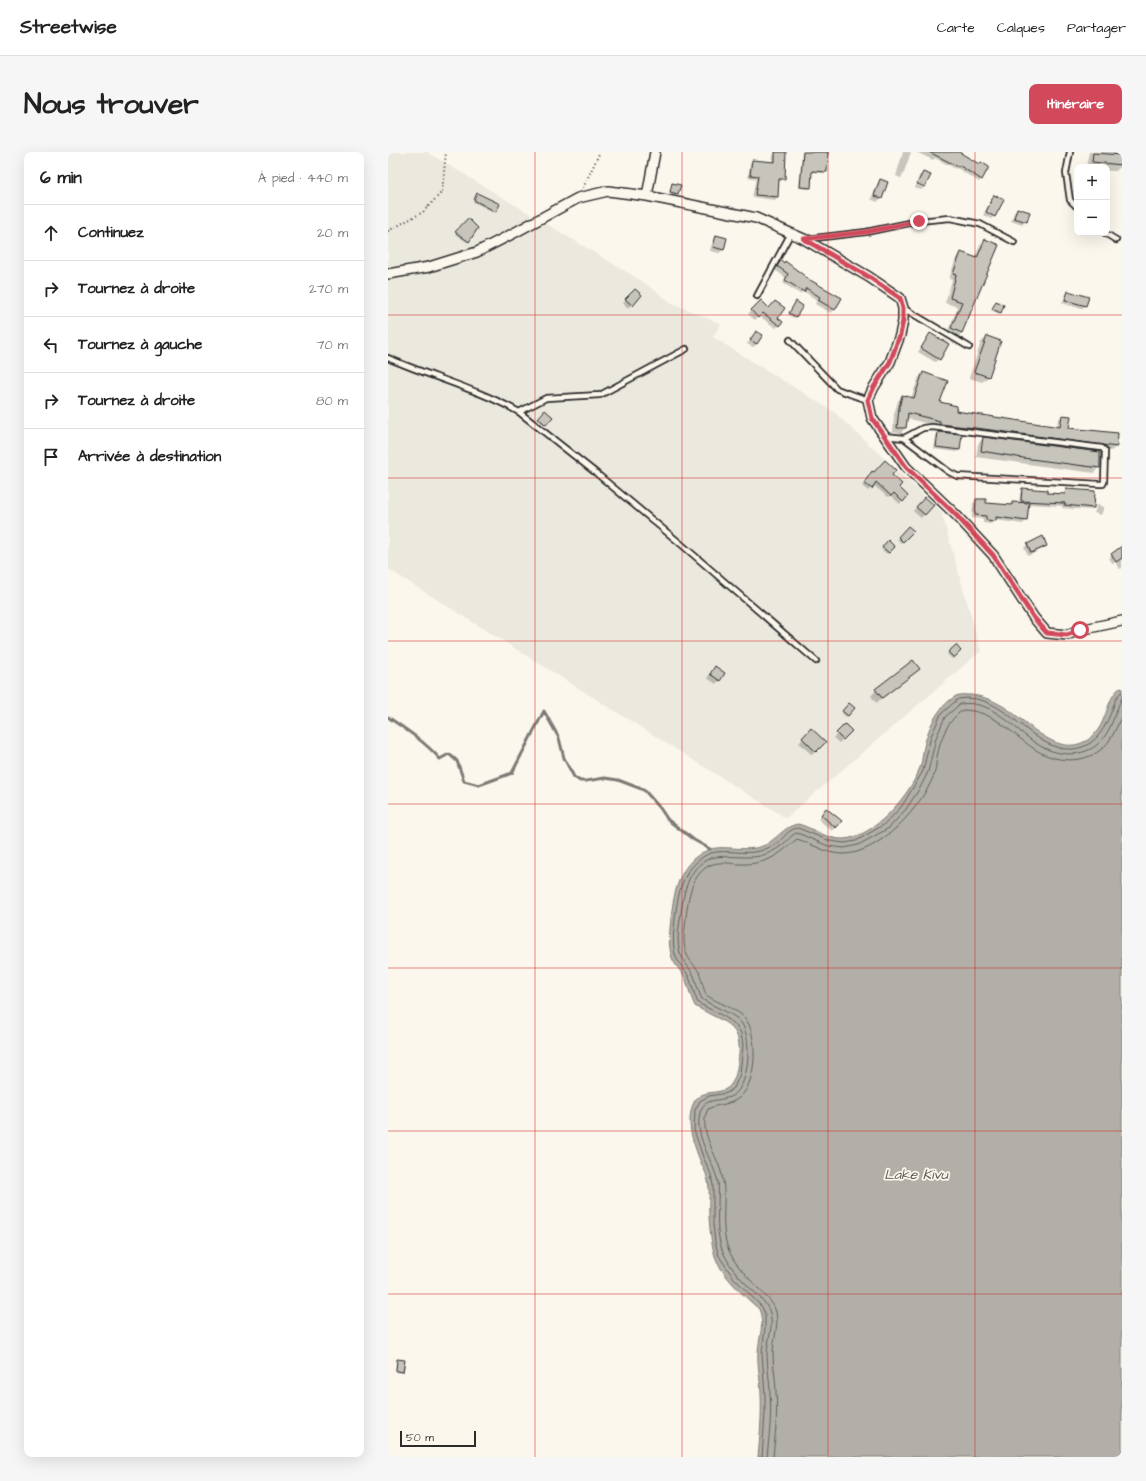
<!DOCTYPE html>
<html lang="fr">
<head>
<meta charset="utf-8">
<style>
	:root { --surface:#fff; --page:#f6f6f6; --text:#222; --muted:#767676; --line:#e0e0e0; --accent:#d1495b }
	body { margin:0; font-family:"Architects Daughter",sans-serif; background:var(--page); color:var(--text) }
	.controls { position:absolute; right:12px; top:12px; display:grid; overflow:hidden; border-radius:8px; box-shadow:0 4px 16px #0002 }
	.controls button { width:36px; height:36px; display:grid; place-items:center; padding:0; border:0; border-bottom:1px solid var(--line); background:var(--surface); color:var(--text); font:20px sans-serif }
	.scale { position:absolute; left:12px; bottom:10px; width:76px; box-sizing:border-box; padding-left:4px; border:2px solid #2b2b2b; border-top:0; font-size:11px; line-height:14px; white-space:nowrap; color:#2b2b2b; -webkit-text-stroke:3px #fbf7ec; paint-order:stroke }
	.stop { position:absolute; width:12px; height:12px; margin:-9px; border:3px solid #d1495b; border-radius:50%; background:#fff }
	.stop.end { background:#d1495b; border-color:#fff; box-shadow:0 1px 4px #0008 }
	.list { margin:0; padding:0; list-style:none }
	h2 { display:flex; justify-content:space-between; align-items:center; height:52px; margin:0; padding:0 16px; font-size:17px }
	h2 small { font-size:13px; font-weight:400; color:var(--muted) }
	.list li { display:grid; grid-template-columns:26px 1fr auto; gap:12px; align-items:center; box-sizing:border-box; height:56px; padding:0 16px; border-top:1px solid var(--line) }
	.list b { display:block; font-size:15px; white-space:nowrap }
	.list em { font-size:13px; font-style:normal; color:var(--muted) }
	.icon { flex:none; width:22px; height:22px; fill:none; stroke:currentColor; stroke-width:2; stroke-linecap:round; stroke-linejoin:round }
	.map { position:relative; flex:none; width:734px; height:1305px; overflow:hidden; border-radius:8px }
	header { display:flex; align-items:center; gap:24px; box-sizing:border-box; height:56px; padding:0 20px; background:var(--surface); border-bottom:1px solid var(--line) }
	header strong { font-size:19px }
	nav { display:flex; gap:22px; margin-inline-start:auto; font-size:14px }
	.intro { display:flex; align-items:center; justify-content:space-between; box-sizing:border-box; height:96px; padding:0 24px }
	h1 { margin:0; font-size:28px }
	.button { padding:10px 18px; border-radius:8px; background:var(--accent); color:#fff; font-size:14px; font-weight:700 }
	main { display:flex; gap:24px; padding:0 24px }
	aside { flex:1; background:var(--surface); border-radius:8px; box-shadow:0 4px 16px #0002 }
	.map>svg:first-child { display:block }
	.built { fill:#ebe8de }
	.water { fill:#b1afa7; stroke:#7b7a75 }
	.shadow { fill:#0003 }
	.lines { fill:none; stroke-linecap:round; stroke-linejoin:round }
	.shore { stroke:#61605d; stroke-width:1 }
	.stream { stroke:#7b7a75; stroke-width:3 }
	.building { fill:#c7c4bc; stroke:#2b2b2b }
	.lane-casing { stroke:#2b2b2b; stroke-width:8 }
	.street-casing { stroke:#2b2b2b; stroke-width:12 }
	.path { stroke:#2b2b2b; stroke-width:2; stroke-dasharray:1 3; stroke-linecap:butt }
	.lane { stroke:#fbf7ec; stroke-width:4.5 }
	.street { stroke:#fbf7ec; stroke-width:9 }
	.route { stroke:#d1495b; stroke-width:5 }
	.grid { fill:none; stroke:#d62828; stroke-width:1; stroke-opacity:0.55 }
	.labels { text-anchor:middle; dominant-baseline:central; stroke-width:3.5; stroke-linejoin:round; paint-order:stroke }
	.water-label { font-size:14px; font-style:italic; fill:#5a5956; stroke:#fbf7ec }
</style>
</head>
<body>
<header>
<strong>Streetwise</strong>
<nav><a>Carte</a><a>Calques</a><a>Partager</a></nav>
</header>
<div class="intro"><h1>Nous trouver</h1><a class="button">Itinéraire</a></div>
<main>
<aside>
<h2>6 min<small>À pied · 440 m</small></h2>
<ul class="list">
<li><svg class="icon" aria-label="ahead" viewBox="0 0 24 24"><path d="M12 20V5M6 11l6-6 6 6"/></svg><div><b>Continuez</b></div><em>20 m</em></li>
<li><svg class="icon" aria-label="right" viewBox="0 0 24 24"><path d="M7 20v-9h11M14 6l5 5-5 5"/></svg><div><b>Tournez à droite</b></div><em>270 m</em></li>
<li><svg class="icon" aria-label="left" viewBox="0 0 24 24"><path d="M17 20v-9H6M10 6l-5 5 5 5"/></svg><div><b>Tournez à gauche</b></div><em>70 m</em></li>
<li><svg class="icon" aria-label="right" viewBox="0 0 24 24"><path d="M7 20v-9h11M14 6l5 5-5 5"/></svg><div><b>Tournez à droite</b></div><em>80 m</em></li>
<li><svg class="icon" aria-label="arrive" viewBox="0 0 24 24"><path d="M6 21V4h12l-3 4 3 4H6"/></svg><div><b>Arrivée à destination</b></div></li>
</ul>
</aside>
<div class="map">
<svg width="734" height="1305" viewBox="0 0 734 1305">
	<rect width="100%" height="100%" fill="#fbf7ec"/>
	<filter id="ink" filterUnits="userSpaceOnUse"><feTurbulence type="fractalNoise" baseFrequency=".025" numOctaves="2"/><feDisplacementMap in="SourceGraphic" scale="8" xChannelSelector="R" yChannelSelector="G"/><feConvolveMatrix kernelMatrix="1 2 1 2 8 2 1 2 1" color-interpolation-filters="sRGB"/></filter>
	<g filter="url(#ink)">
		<!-- built -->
		<path class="built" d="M0 0H39L252 128 284 151 333 172 325 185 446 260 553 359 593 499 398 666 0 417Z"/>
		<!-- water -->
		<path class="water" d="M732 536H734V1305H370C372 1284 374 1264 373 1243 373 1229 369 1214 370 1200 371 1185 377 1171 371 1157 356 1144 333 1123 327 1104 323 1091 322 1078 321 1065 320 1051 323 1038 319 1025 318 1020 315 1016 313 1011 307 995 299 977 303 959 308 935 324 944 338 937 345 933 348 923 349 916 358 871 339 873 307 854 303 846 301 837 298 828 294 819 285 813 283 802 280 790 282 778 283 766 286 739 292 709 320 698 334 692 356 700 372 695 388 690 395 674 410 672 426 676 439 688 456 687 486 685 521 644 531 618 534 612 534 606 535 600 539 578 548 556 568 544 572 542 578 543 583 543 593 544 602 547 611 552 636 564 666 607 698 589 720 577 717 546 732 536Z"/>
		<!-- shadow -->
		<path class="shadow" d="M414 0H441L439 2 438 19 437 21 423 20 422 35 421 37 411 36Z
			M515 0H523L515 23 513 26 508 24Z
			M528 0H563L593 27 591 30 569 16 568 17 547 6 545 8Z
			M701 0H734V13L728 19H719V15H698Z
			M387 1 396 26 393 29H390L389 45 387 48 364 45 368 27 360 25 362 11 365 9 384 10 385 4Z
			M535 21 541 23 536 35V34L529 31 531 24Z
			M492 28 493 46 489 50 483 47 489 32Z
			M284 32 289 42 288 43 281 41Z
			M528 33 536 36 533 38 527 36Z
			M89 42 107 59 106 60 85 50Z
			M606 44V64L603 67 595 63 603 48Z
			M629 57 638 69 634 73 623 69 626 61Z
			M80 68V89L79 90 67 82Z
			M329 84 338 87 335 98 331 101 322 99 325 88Z
			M597 88 574 181 569 186 559 181 570 155 557 151 564 128 561 127 568 106 573 101 587 106 592 93Z
			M393 110 446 158 443 161 427 152 429 148 415 139 412 142 395 131 398 126 387 118Z
			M680 140 697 153 694 157 674 151 677 144Z
			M243 141 252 143 240 156 235 151Z
			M373 149 394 170 388 176 371 164 367 168 360 162Z
			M608 150 612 160 611 162 603 158Z
			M407 152V164L405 166 400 162Z
			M368 180 369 192 365 195 359 192Z
			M542 182 551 207 547 210 530 200Z
			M599 185 612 189 600 225 594 230 581 226 593 190Z
			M535 221 550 251 567 260 669 275 670 268 674 264 680 277 728 295 723 299 548 274 518 266 517 276 513 281 505 280 506 262 510 249 514 244 523 246 531 225Z
			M157 259 164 265 156 273 150 268Z
			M551 281 571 298 568 300 546 297 548 283Z
			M595 286 711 315 706 321 588 305 590 292Z
			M484 320 502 323 509 335 519 344 512 352 502 343 500 345 485 333 480 339 474 334Z
			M635 337 658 342 675 343 678 338 705 355 702 358 674 356V354L639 352 638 368 635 372 608 368 603 372 595 371V367L584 366 585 351 589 348 597 351 622 353 624 351H631L632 341Z
			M533 350 545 353 533 366 525 359Z
			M709 353 716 355 713 363 706 361Z
			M520 375 524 379 513 391 509 387Z
			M500 390 506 395 499 402 493 397Z
			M640 392 658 394 655 397 640 404 636 396Z
			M734 395V416L732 417 727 410 725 412 721 406Z
			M568 494 572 499 564 507 559 502Z
			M327 515 331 528 328 532 319 526Z
			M525 522 488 551 483 544 488 538Z
			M461 552 466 556 458 565 454 561Z
			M457 574 462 579 451 591 445 586Z
			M423 578 436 590 424 603 411 591Z
			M435 661 448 675 444 679 430 667Z
			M10 1208 15 1220 13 1221 7 1220 8 1210Z"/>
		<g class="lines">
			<!-- shore -->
			<path class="shore" d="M374 1305 377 1261V1243L374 1201 377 1176V1162L374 1155 345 1125 331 1104 327 1090 325 1072V1033L323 1022 315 1005 306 978 307 958 312 949 321 944 339 941 346 936 352 922 355 893 353 881 348 873 337 865 310 851C306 843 305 834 301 825 297 817 290 812 287 802 284 790 286 778 287 766 290 744 293 723 310 709 313 706 319 702 323 701 339 697 356 703 372 699 378 697 385 694 391 690 397 684 401 677 410 676L442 689 456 691 468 689 497 672 514 654 535 619 543 584 553 562 570 547C618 538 643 601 685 597 708 595 718 575 725 555 727 550 728 543 734 540
				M379 1305C381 1284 384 1263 382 1242 382 1229 379 1216 379 1203 379 1189 386 1174 382 1161 379 1149 365 1140 357 1131 349 1123 342 1114 337 1104 329 1090 329 1069 330 1054 330 1046 331 1038 330 1030 325 1009 309 989 311 966 314 941 332 953 347 942 362 930 365 882 351 868 340 859 326 855 314 847 310 840 309 832 306 824 302 816 295 810 292 801 289 791 290 779 292 768 295 745 298 715 323 706 337 702 357 707 372 704 380 702 388 698 394 693 399 690 402 684 408 681L412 682 440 694 456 696 470 693 501 676 518 657 532 636 540 620 548 586 557 565 572 552C605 547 625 577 649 592 668 604 695 607 712 590 724 578 726 561 734 546
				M385 1305C387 1284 390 1263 388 1241 388 1228 385 1215 385 1202 385 1188 391 1174 388 1160 385 1149 377 1144 370 1136 360 1125 348 1114 342 1101 330 1077 340 1048 334 1023 329 1002 309 978 320 957 331 951 342 954 352 945 369 931 371 881 356 865 345 855 330 851 318 843 315 836 314 827 311 820 307 813 300 808 298 800 294 789 297 777 298 766 300 747 303 720 325 712 332 710 342 711 349 712 378 713 388 705 409 687 425 692 438 702 455 702 492 702 534 654 546 623 548 617 548 610 549 605 553 585 559 569 575 558 607 559 621 580 645 596 666 611 697 613 716 595 725 586 729 574 734 563"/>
			<!-- stream -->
			<path class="stream" d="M0 565C19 578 37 590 52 607L61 602 69 609 76 629 91 633 124 621 156 559 171 586 176 606 186 625 192 629H198L217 626 230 628 251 636 257 639 272 656 280 668 306 688 322 697"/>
		</g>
		<!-- building -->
		<path class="building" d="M387 0H398L397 27H391L390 45 367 43 370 24 362 23 364 8 387 10Z
			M415 0H440L439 20 424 19 423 36 412 35Z
			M541 0H571L591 12 593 10 601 15 594 28 572 14 571 15Z
			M705 1 734 3V13L704 10Z
			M535 20 543 23 537 35 529 32Z
			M492 27 500 30 494 47 486 44Z
			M284 31 293 33 290 42 282 40Z
			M89 41 112 52 108 60 86 48Z
			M606 43 616 48 607 65 598 60Z
			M629 56 642 60 639 70 626 66Z
			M80 66 90 76 81 90 67 80Z
			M328 83 339 86 336 98 325 95Z
			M597 87 611 93 574 181 563 176 574 150 562 146 568 123 565 122 573 100 589 106Z
			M393 108 396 111 397 109 422 128 454 146 447 158 430 148 432 145 418 136 416 140 397 128 400 122 389 114Z
			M247 137 254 143 245 154 237 147Z
			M680 139 701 145 698 154 677 148Z
			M373 148 381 156 387 149 397 156 390 166 395 170 392 174 375 161 370 166 363 158Z
			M408 149 415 154 408 165 401 161Z
			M608 149 616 153 613 161 604 157Z
			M368 179 375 183 369 192 362 188Z
			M542 181 561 192 552 208 533 196Z
			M599 184 613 189 601 225 586 220Z
			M535 220 560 229 552 250 569 254 568 259 672 275 674 263 683 264 681 276 730 281 729 295 596 277 552 272V269L520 261 518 276H509L511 256 514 243 526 246Z
			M157 258 165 265 158 273 150 266Z
			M550 280 574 282 572 298 548 295Z
			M595 285 712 300V316L635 306 593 299Z
			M497 308 508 318 504 323 514 332 511 335 520 344 515 350 506 341 503 344 488 330 484 337 476 331 484 319 486 320Z
			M634 336 659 338V341L677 342 678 337 707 339 706 356 676 353 677 351 633 349Z
			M537 345 546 353 537 363 528 355Z
			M588 347H598V351L624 353V350L641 351 639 369 608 365V369L598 368V364L587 363Z
			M520 374 526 379 515 390 510 385Z
			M655 384 659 394 643 401 639 392Z
			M500 388 507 395 501 401 494 395Z
			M734 394V406L728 410 723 402Z
			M568 493 573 499 566 506 560 500Z
			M525 508 532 517 494 546 487 537Z
			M327 514 337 521 332 529 322 522Z
			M461 551 467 556 460 564 454 559Z
			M457 572 464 579 455 588 448 581Z
			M423 576 438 590 428 600 414 586Z
			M438 656 454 669 448 676 433 663Z
			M9 1207 17 1208 15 1220 8 1219Z"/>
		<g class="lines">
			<defs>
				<path id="lane" d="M682 0 678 21 682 48 689 55
					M717 81 728 88
					M418 87 478 80 531 69 562 66 592 72 626 90
					M369 144 403 81
					M515 156 581 195
					M402 188 449 237 462 242 480 248
					M0 206C43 225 90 237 131 260L208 321 293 392 428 509
					M131 260 158 246 212 243 298 197
					M497 284 516 286 561 320 569 324 712 332H715L716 330 717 299 714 296 544 275 535 276 516 286"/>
				<path id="street" d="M259 44 368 66 416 87 481 125 512 146 515 156V169L512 183 502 210 486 235 480 248 484 266 518 315 568 363 605 403 646 466 659 481 679 483 692 478 734 469
					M0 122 41 115 89 100 126 81 190 46 220 39 259 44 267 0"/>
			</defs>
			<!-- lane casing -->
			<use href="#lane" class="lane-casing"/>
			<!-- street casing -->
			<use href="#street" class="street-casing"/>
			<!-- path -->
			<path class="path" d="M195 36 212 0
				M0 79 35 60 54 40 58 0"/>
			<!-- lane -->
			<use href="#lane" class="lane"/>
			<!-- street -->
			<use href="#street" class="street"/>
		</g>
	</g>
	<g class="lines" filter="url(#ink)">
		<!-- route -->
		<path class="route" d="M531 69 478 80 416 87 481 125 512 146 515 156V169L512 183 502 210 486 235 480 248 484 266 518 315 568 363 605 403 646 466 659 481 679 483 692 478"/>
	</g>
	<!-- grid -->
	<path class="grid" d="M147 0V1305M294 0V1305M440 0V1305M587 0V1305M0 163H734M0 326H734M0 489H734M0 652H734M0 816H734M0 979H734M0 1142H734"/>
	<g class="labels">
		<!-- water labels -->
		<g class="water-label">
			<text x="528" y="1023">Lake Kivu</text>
		</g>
	</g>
</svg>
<div class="controls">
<button>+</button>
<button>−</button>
</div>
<div class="scale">50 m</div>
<div class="stop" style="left:692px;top:478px"></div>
<div class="stop end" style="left:531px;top:69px"></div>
</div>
</main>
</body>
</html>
